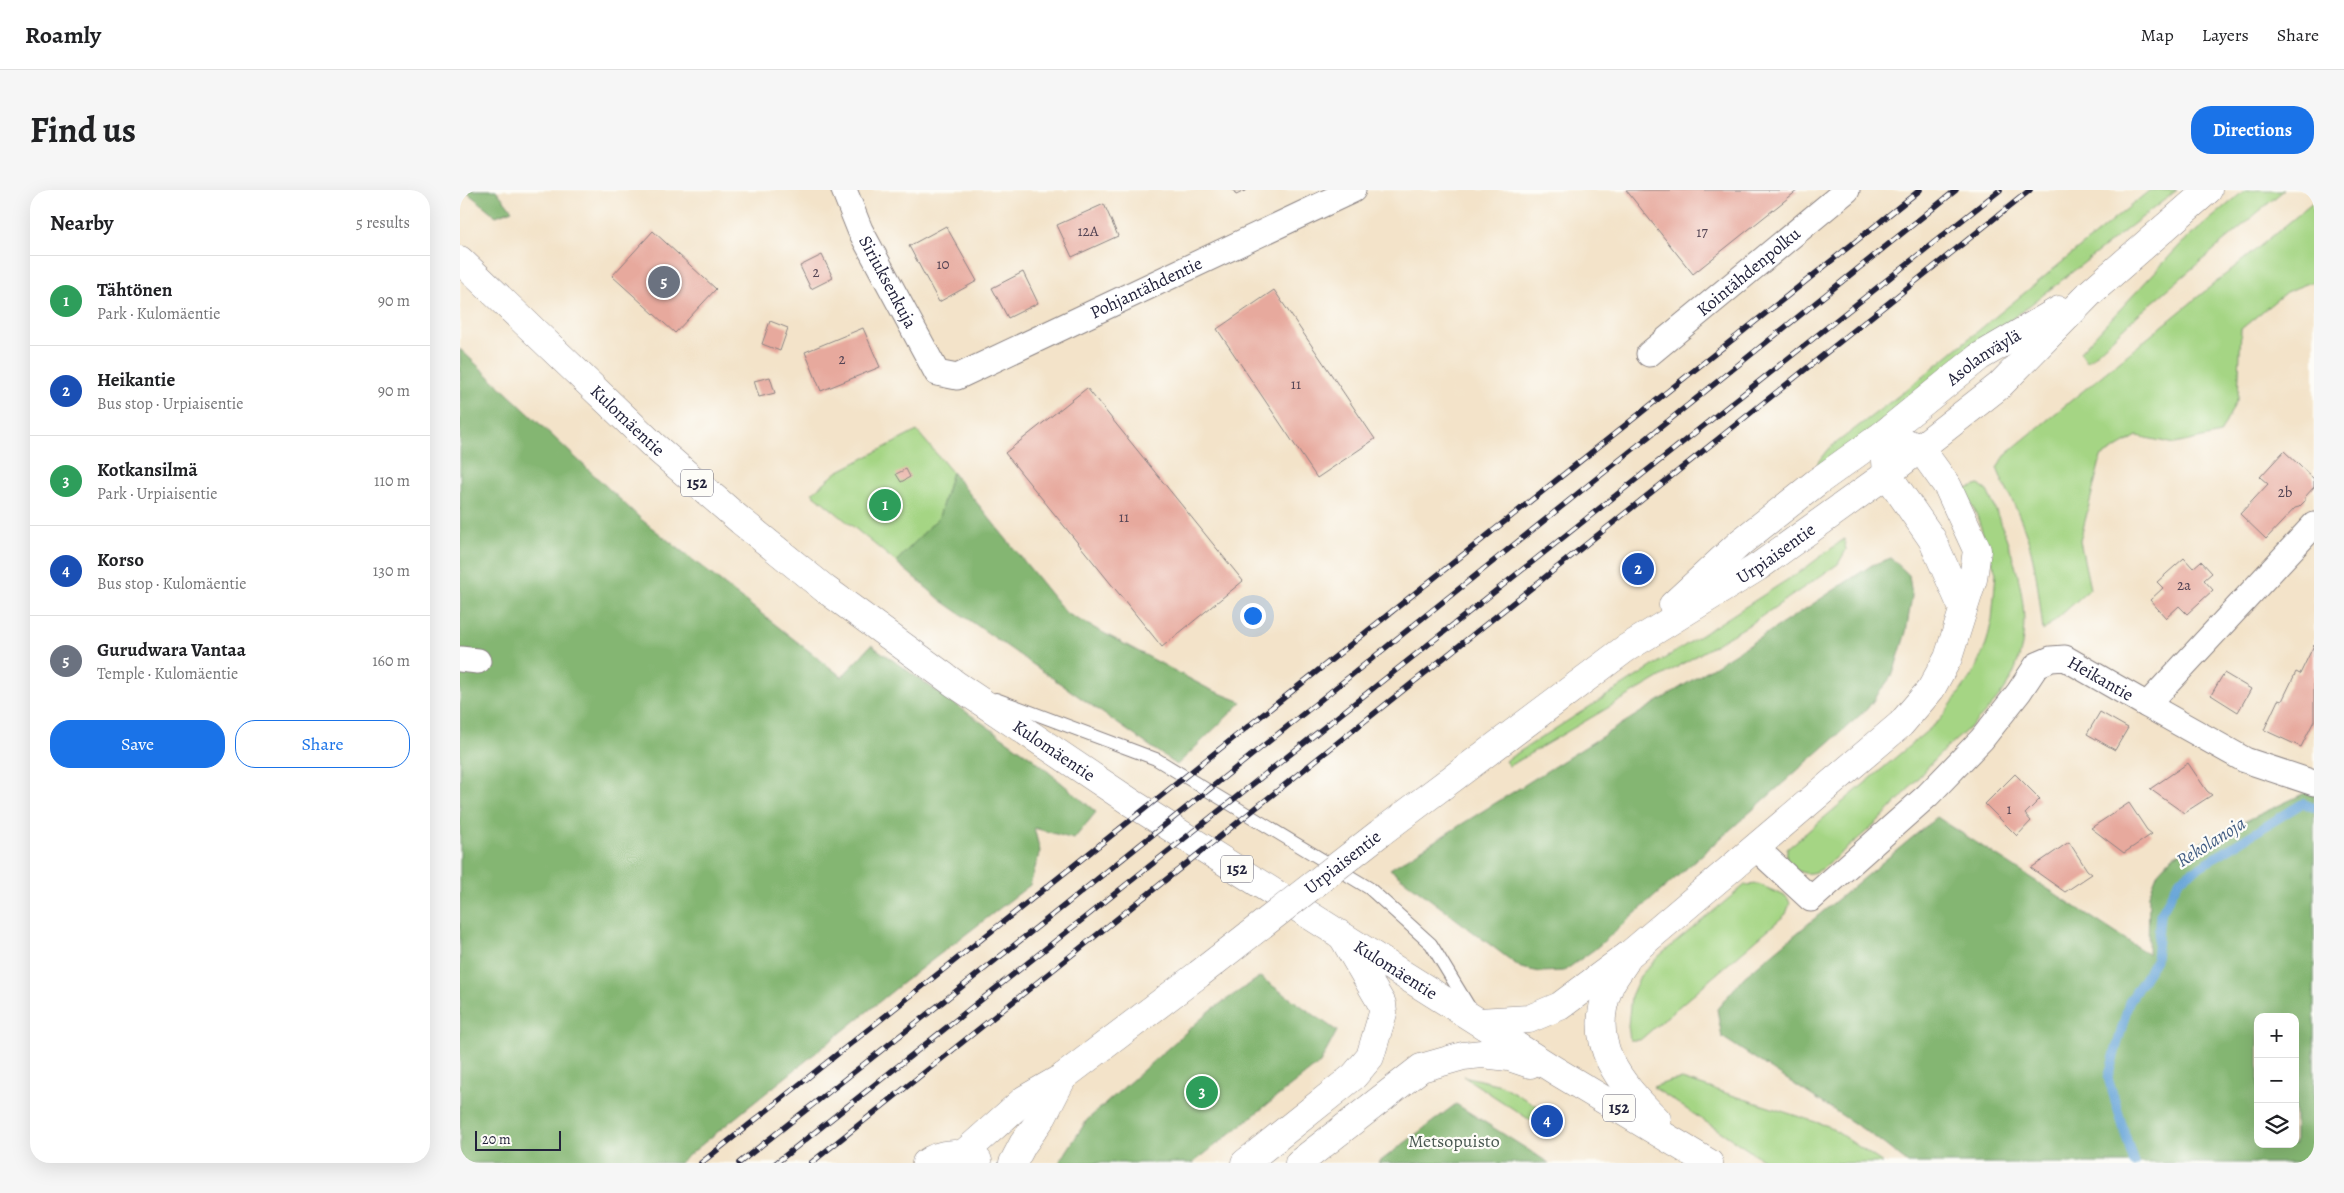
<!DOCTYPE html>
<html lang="en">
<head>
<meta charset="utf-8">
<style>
	:root { --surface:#fff; --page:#f6f6f6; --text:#202124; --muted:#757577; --line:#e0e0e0; --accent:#1a73e8 }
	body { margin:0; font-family:Alegreya,serif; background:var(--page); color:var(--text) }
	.controls { position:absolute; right:15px; bottom:15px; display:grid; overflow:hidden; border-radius:10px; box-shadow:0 5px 20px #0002 }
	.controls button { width:45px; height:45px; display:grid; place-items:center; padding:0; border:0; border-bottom:1px solid var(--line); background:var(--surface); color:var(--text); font:25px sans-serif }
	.scale { position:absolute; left:15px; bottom:12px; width:86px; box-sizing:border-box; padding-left:5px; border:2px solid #22223b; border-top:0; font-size:14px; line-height:18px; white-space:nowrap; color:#22223b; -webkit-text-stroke:4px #fdfcf7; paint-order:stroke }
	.you { position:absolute; left:792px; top:425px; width:18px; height:18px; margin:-12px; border:4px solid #fff; border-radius:50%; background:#1a73e8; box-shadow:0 0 0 8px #1a73e833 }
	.badge { display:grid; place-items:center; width:32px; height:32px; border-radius:50%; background:var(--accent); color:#fff; font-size:16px; font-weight:700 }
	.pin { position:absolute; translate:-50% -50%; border:2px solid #fff; box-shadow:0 1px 5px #0006 }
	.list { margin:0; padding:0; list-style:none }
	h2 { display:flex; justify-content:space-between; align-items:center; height:65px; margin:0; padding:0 20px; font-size:21px }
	h2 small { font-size:16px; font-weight:400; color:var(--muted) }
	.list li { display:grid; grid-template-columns:32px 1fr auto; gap:15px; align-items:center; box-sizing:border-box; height:90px; padding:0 20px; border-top:1px solid var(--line) }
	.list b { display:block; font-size:19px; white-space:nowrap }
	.list p { margin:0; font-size:16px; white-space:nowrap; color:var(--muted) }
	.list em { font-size:16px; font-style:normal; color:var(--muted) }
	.actions { display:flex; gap:10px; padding:15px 20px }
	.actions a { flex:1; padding:11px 0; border:1px solid var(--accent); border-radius:20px; text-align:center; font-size:18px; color:var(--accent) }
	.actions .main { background:var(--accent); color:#fff }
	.icon { flex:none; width:28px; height:28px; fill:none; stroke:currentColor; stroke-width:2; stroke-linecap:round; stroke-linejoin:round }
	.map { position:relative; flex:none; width:1854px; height:973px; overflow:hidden; border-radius:20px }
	header { display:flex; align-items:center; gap:30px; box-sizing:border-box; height:70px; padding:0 25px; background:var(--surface); border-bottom:1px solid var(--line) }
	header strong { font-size:24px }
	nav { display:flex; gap:28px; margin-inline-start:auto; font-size:18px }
	.intro { display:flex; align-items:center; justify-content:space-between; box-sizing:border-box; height:120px; padding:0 30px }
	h1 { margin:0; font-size:35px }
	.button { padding:12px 22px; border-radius:20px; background:var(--accent); color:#fff; font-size:18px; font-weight:700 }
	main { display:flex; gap:30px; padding:0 30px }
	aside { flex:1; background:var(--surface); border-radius:20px; box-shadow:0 5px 20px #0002 }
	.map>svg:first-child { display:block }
	.green { fill:#a5d584; stroke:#647c60 }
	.forest { fill:#84b672; stroke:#536c56; fill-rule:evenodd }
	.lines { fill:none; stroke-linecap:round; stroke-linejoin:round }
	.stream { stroke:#66a4d8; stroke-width:9 }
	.building { fill:#e7a99d }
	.lane-casing { stroke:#8a8282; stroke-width:14 }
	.street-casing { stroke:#8a8282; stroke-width:27 }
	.secondary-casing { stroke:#8a8282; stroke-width:29 }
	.primary-casing { stroke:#8a8282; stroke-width:29 }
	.lane { stroke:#fff; stroke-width:12 }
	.street { stroke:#fff; stroke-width:25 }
	.secondary { stroke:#fff; stroke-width:28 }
	.primary { stroke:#fff; stroke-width:28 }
	.rail-casing { stroke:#22223b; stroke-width:5.5 }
	.rail { stroke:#fdfcf7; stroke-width:4; stroke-dasharray:11; stroke-linecap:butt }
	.secondary-bridge-casing { stroke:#8a8282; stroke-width:29; stroke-linecap:butt }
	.secondary-bridge { stroke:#fff; stroke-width:28 }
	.labels { text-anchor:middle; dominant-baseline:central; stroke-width:4.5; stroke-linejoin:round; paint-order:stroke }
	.number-label { font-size:15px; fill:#534454 }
	.shield { fill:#fdfcf7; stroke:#646373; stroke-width:1 }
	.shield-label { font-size:16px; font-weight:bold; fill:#22223b }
	.street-label { font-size:18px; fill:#22223b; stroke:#fdfcf7 }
	.park-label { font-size:18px; fill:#495851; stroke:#fdfcf7 }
	.water-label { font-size:19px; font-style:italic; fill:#415c82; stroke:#fdfcf7 }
</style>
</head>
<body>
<header>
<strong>Roamly</strong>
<nav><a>Map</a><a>Layers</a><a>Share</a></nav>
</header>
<div class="intro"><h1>Find us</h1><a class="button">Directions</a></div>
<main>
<aside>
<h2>Nearby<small>5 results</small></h2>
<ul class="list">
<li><span class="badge" style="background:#2e9e5b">1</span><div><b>Tähtönen</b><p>Park · Kulomäentie</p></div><em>90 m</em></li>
<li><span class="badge" style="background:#1a4fb4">2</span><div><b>Heikantie</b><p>Bus stop · Urpiaisentie</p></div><em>90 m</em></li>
<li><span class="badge" style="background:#2e9e5b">3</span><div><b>Kotkansilmä</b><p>Park · Urpiaisentie</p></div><em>110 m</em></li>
<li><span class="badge" style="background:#1a4fb4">4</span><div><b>Korso</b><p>Bus stop · Kulomäentie</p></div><em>130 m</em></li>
<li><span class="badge" style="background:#6b7280">5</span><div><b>Gurudwara Vantaa</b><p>Temple · Kulomäentie</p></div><em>160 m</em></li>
</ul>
<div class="actions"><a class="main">Save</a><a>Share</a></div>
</aside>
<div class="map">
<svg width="1854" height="973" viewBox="0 0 1854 973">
	<rect width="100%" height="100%" fill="#fdfcf7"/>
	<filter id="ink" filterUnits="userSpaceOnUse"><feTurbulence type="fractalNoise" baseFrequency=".02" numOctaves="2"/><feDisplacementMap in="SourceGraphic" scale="10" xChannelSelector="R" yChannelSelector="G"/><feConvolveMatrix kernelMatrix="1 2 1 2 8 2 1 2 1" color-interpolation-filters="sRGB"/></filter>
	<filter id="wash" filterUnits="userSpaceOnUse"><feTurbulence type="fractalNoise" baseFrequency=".0096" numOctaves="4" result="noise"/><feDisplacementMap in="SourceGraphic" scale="20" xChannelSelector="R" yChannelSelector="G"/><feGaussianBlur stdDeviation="1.12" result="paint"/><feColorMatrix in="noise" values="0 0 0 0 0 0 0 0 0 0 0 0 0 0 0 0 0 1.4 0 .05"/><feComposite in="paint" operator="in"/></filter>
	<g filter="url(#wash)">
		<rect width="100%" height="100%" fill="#f3e3c9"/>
		<!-- green -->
		<path class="green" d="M1690 0H1717L1358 281V272L1367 260 1446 200Z
			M1785 0H1824L1673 129 1627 172 1620 162 1722 53Z
			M1854 12V91L1826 102 1781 139 1778 208 1760 244 1715 254 1677 246 1641 267 1620 351 1630 399 1583 441C1579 405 1576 369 1563 335 1556 315 1544 298 1537 278L1547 263Z
			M457 241 492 282 479 327 436 372 352 303 377 282Z
			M1519 295 1527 301 1531 309C1553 363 1579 427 1553 484 1539 516 1501 544 1476 568 1461 583 1448 601 1433 616 1412 639 1386 658 1362 679 1346 687 1340 683 1326 673L1327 659 1480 530 1514 482 1526 455 1532 430 1536 383 1516 323 1503 300Z
			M1384 349 1386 360 1378 374 1292 433 1049 576 1045 571 1344 379Z
			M1298 694 1327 707 1330 713 1326 724 1180 850H1170L1168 836 1171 806 1180 786 1199 766 1285 695Z
			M1003 886 1041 895 1082 919 1073 932Z
			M1222 889 1368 936 1423 973H1308L1193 897 1210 891Z"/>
		<!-- forest -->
		<path class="forest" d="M4 0H36L52 20 36 26Z
			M0 159 182 330 382 487 411 455 572 568 636 622 614 649 574 638 580 661 570 695 445 791 219 973H0Z
			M492 282 606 423 749 499 782 512 717 575 482 411 436 372 479 327Z
			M1431 368 1449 385 1452 406 1446 442 1433 484 1407 519 1135 759 1104 781 1080 782 1061 778 930 679 1333 427 1412 375Z
			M1847 602 1854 605V973H1448L1412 945 1262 847 1257 819 1284 787 1477 627 1688 764 1689 704 1698 682 1714 665ZM1798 827H1835V954H1798Z
			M800 787 877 841 860 873 733 973H599L627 930 751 820Z
			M996 914 1089 973H918Z"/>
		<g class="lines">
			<!-- stream -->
			<path class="stream" d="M1674 973 1648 888 1669 812 1696 770 1700 725 1720 689 1843 613 1854 618"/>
		</g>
		<g id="blocks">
			<!-- building -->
			<path class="building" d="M773 0H787L776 5Z
				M1166 0H1338L1233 84Z
				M644 14 658 46 612 67 597 35Z
				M486 36 517 91 479 112 449 56Z
				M193 41 256 99 215 143 152 86Z
				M362 65 373 88 351 99 340 76Z
				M563 82 578 113 548 128 532 98Z
				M814 100 915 249 857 288 757 139Z
				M310 131 328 138 320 161 302 154Z
				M403 138 420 177 361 201 345 162Z
				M310 187 315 203 299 207 294 191Z
				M627 198 783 391 702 457 545 263Z
				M1824 261 1854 289V297L1845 307V311L1839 317 1835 318 1806 349 1780 324 1808 294 1800 287Z
				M446 279 450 287 441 292 436 284Z
				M1724 368 1733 378 1741 371 1752 383 1744 390 1753 400 1727 424 1719 416 1706 428 1690 410 1703 398 1697 392Z
				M1854 455V531L1841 557 1804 540 1818 510 1822 511 1836 482 1840 484Z
				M1764 483 1791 499 1778 522 1751 505Z
				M1640 522 1668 538 1655 560 1627 544Z
				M1728 573 1747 601 1752 605 1724 623 1690 599Z
				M1555 584 1580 609 1565 624 1571 631 1557 646 1525 614Z
				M1669 613 1687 640 1692 644 1664 663 1631 638Z
				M1609 652 1627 680 1632 684 1605 702 1571 678Z"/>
		</g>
	</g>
	<g filter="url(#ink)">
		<use href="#blocks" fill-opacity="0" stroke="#8a8282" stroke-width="1"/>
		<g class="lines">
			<defs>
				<path id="lane" d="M536 509 696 569 909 698 971 754 1011 820"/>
				<g id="street">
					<path id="s1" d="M384 0 400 40 477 183 497 187 893 0"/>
					<path id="s2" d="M1189 164 1387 0"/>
					<path d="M0 469 18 471"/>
					<path d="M1687 515 1785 570 1854 593"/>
					<path id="s3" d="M1296 658 1351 709 1468 605 1522 549 1559 502 1577 475 1591 469 1605 468 1687 515 1854 335"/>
				</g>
				<g id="secondary">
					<path id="s4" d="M1213 415 1281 352 1357 292 1424 244 1519 167 1599 120"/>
					<path id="s5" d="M920 643 1165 459 1298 377 1427 284 1539 196 1631 102 1748 0"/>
					<path d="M502 965 565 909 603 887 739 784"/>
					<path d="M466 973C480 962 503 961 518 971"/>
					<path d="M553 973 563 954 583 926 603 887"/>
				</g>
				<g id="primary">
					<path id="s6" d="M0 70 193 255 281 331 365 399 495 494 672 613 1096 881 1249 973"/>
					<path d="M1165 772C1160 780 1152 789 1149 798 1126 854 1159 892 1197 930"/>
					<path d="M1019 832 1069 829 1100 816 1170 764 1441 534 1471 499 1488 468 1513 389 1517 360 1488 297 1460 258 1424 244 1427 284 1472 349 1503 419"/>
					<path d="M785 973 894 886 910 867 923 823 922 814 884 749"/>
					<path d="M839 973 961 878 1003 866 1022 864 1049 867 1070 874"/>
				</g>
			</defs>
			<!-- lane casing -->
			<use href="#lane" class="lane-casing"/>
			<!-- street casing -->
			<use href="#street" class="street-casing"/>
			<!-- secondary casing -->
			<use href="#secondary" class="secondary-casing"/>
			<!-- primary casing -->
			<use href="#primary" class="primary-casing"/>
			<!-- lane -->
			<use href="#lane" class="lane"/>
			<!-- street -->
			<use href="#street" class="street"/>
			<!-- secondary -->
			<use href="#secondary" class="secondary"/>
			<!-- primary -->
			<use href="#primary" class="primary"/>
			<defs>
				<path id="rail" d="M241 973 1460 0
					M279 973 605 715 1496 0
					M316 973 1540 0
					M351 973 1570 0"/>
			</defs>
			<!-- rail casing -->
			<use href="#rail" class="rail-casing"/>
			<!-- rail -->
			<use href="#rail" class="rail"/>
			<defs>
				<g id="secondary-bridge">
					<path id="s7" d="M739 784 920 643"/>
				</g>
			</defs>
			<!-- secondary-bridge casing -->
			<use href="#secondary-bridge" class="secondary-bridge-casing"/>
			<!-- secondary-bridge -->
			<use href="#secondary-bridge" class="secondary-bridge"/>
		</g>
	</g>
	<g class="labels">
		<!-- number labels -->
		<g class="number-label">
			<text x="628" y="41">12A</text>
			<text x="1242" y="42">17</text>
			<text x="483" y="74">10</text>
			<text x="356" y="82">2</text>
			<text x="382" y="169">2</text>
			<text x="836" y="194">11</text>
			<text x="1825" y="302">2b</text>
			<text x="664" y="327">11</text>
			<text x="1724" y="395">2a</text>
			<text x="1549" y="619">1</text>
		</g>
		<!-- shield labels -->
		<g class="shield">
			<rect x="221" y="279.5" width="32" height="27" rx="4"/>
			<rect x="761" y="665.5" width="32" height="27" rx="4"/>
			<rect x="1143" y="904.5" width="32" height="27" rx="4"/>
		</g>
		<g class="shield-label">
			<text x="237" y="293">152</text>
			<text x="777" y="679">152</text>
			<text x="1159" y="918">152</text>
		</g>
		<!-- street labels -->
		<g class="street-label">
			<text stroke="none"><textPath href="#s2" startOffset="129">Kointähdenpolku</textPath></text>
			<text stroke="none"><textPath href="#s1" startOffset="102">Siriuksenkuja</textPath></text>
			<text stroke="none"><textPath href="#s1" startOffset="435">Pohjantähdentie</textPath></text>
			<text stroke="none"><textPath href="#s4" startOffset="398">Asolanväylä</textPath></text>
			<text stroke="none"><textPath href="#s6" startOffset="232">Kulomäentie</textPath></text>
			<text stroke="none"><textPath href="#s5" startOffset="485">Urpiaisentie</textPath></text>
			<text stroke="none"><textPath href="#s3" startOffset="472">Heikantie</textPath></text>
			<text stroke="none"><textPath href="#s6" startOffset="772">Kulomäentie</textPath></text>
			<text stroke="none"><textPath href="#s7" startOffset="182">Urpiaisentie</textPath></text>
			<text stroke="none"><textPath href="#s6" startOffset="1178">Kulomäentie</textPath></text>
		</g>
		<!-- park labels -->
		<g class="park-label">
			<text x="994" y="951">Metsopuisto</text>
		</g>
		<!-- water labels -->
		<g class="water-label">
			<text transform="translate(1751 652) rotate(-32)">Rekolanoja</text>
		</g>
	</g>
</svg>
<div class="controls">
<button>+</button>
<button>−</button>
<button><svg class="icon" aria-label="layers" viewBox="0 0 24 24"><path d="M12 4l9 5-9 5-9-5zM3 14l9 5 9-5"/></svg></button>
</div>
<div class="scale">20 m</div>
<div class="you"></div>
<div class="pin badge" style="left:425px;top:315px;background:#2e9e5b">1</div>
<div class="pin badge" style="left:1178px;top:379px;background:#1a4fb4">2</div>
<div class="pin badge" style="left:742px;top:902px;background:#2e9e5b">3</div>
<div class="pin badge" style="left:1087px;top:931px;background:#1a4fb4">4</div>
<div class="pin badge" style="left:204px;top:92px;background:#6b7280">5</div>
</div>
</main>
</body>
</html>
